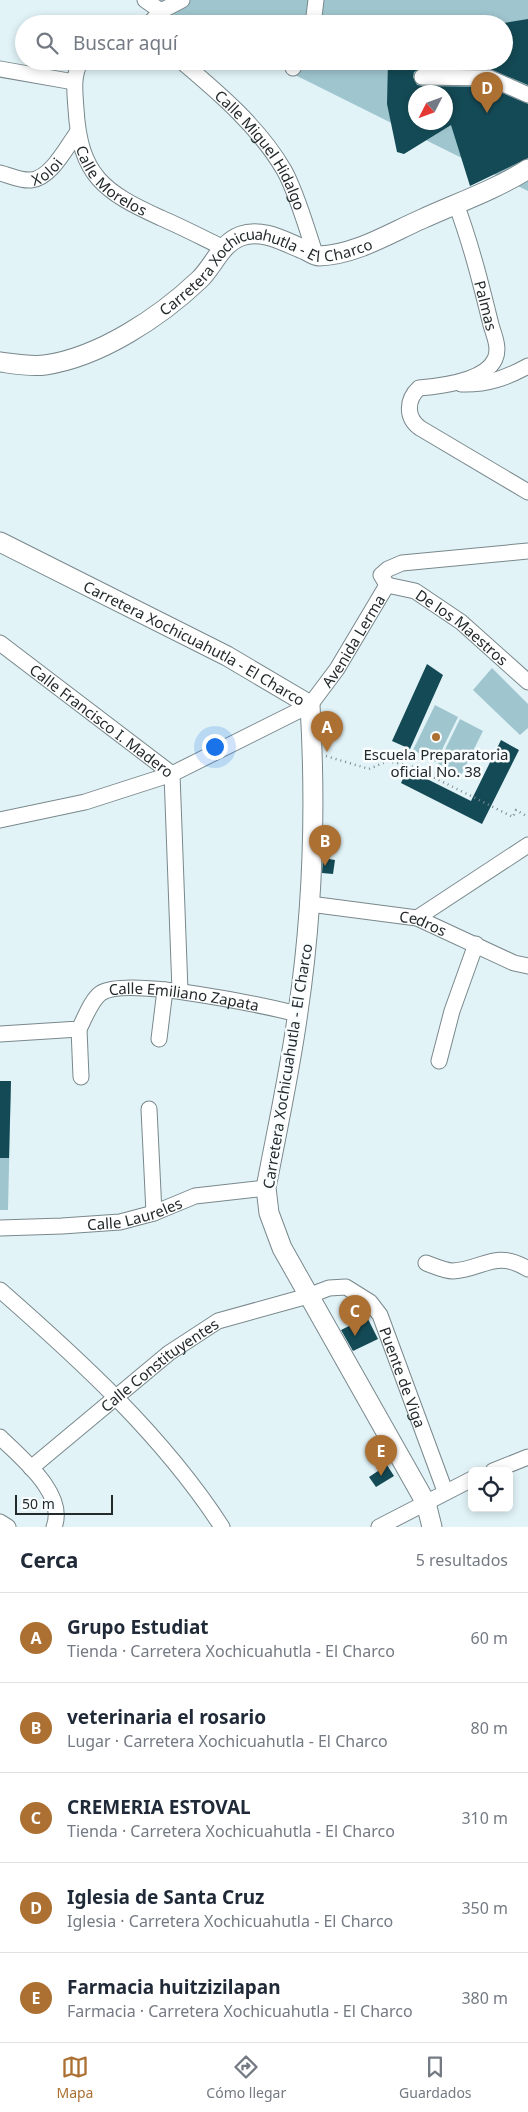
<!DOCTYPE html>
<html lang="es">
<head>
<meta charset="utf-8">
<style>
	:root { --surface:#fff; --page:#f6f6f7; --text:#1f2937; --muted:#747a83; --line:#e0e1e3; --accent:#ac7033 }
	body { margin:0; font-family:"Noto Sans",sans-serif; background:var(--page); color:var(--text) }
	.controls { position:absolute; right:15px; bottom:15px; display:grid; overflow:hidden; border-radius:8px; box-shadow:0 2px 8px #0003 }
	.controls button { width:45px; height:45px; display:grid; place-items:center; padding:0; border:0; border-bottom:1px solid var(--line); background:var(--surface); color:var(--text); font:25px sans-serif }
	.compass { position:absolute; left:408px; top:85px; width:45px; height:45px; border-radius:50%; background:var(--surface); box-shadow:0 2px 8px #0003; rotate:228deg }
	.scale { position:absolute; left:15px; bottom:12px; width:98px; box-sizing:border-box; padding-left:5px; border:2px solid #232a2b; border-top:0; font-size:14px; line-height:18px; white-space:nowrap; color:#232a2b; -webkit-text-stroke:4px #f9fdfe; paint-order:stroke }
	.you { position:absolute; left:214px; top:746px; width:18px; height:18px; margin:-12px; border:4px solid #fff; border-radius:50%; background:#1a73e8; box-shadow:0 0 0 8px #1a73e833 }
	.badge { display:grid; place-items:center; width:32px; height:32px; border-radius:50%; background:var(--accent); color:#fff; font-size:16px; font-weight:700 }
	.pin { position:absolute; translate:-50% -41px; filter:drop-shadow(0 1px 2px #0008) }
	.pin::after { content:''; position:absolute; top:26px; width:18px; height:15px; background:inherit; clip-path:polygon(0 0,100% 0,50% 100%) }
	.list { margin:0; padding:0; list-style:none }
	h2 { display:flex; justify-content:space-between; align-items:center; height:65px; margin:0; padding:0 20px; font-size:21px }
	h2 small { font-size:16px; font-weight:400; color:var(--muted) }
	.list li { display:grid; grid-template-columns:32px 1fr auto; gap:15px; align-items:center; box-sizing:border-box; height:90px; padding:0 20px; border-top:1px solid var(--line) }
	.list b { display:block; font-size:19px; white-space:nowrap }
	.list p { margin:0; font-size:16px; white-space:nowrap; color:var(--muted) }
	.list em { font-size:16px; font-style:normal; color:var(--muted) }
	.icon { flex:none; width:28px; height:28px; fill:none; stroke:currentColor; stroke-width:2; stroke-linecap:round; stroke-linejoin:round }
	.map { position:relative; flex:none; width:528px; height:1527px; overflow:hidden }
	.search { position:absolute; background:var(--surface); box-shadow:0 2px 8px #0003; left:15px; right:15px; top:15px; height:55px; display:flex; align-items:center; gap:12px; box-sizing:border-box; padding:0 18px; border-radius:28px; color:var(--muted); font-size:19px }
	.sheet { height:515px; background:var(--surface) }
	nav { display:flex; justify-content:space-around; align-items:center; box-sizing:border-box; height:70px; border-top:1px solid var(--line); background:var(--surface); font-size:14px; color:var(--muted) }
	nav a { display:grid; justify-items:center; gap:2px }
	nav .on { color:var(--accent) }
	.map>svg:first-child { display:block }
	.green { fill:#9fc5ce; fill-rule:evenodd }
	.building { fill:#144a55; fill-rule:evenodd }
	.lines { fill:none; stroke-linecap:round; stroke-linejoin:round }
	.minor-casing { stroke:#79888c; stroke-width:17 }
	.major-casing { stroke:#79888c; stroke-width:21 }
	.path { stroke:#7e8a8c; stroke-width:2.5; stroke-dasharray:1 4; stroke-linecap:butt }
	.minor { stroke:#fff; stroke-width:15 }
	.major { stroke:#fff; stroke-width:19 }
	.poi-dot { fill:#ac7033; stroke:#f9fdfe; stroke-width:2 }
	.labels { text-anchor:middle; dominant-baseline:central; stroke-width:5; stroke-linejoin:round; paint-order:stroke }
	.street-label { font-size:15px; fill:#232a2b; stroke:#f9fdfe }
	.poi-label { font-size:15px; fill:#232a2b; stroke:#f9fdfe }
</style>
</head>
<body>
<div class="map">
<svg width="528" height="1527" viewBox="0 0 528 1527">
	<rect width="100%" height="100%" fill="#e1f3f7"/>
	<!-- green -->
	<path class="green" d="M144 0H528V191L267 61H504V24H191ZM416 92H446V122H416Z
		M492 668 528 704V728L520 735 473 690Z
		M435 705 458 717 436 762 413 750Z
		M460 719 483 731 461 775 438 764Z
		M0 1081H11L8 1210H0Z"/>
	<!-- building -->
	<path class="building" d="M528 19V85L490 69 422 68 414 72 413 77 417 85 422 86 488 87 528 104V158L470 186 451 125 404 154 397 152 387 104 388 61H504V23ZM416 92H446V122H416Z
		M427 664 443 675 410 749 392 741Z
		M501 740 519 750 482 824 401 783 407 769 471 801Z
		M323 858 335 860 333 874 322 873Z
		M0 1081H11L9 1158H0Z
		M367 1317 378 1339 353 1351 341 1330Z
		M387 1465 394 1476 376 1487 369 1477Z"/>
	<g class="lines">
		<defs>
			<g id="minor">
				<path d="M145 0 161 11"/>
				<path d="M149 24 161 11 182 0"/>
				<path d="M313 24 316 0"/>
				<path id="s1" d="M81 61C72 76 75 93 76 109 80 176 104 192 161 218 182 227 203 238 224 248"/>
				<path id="s2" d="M181 61C219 93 259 127 284 170 297 193 307 230 316 256"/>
				<path d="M293 68 297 61"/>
				<path d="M0 69 74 82"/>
				<path d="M422 77 490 78 528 95"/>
				<path id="s3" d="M0 173C9 175 21 181 31 180 51 178 66 148 77 133"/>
				<path id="s4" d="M456 204C471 244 481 284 491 325 494 335 500 348 495 359 485 381 441 386 419 388 406 400 406 418 420 428L528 492"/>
				<path d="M461 384C487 385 506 378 528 366"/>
				<path id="s5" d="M387 585 415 591 461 622 528 682"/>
				<path d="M387 585 381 575 388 569 402 563 528 551"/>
				<path id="s6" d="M0 643 172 774 180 991"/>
				<path id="s7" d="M0 820 85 802 172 774 310 705 337 669 387 585"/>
				<path id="s8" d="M310 904 417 918 514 963 528 966"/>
				<path d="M417 918 528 845"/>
				<path d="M79 1029 81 1077"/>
				<path id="s9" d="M0 1034 79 1029C85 1018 91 1000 101 993 128 976 265 1006 298 1014"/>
				<path d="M159 1039 165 990"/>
				<path d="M439 1061 452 1011 476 944"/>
				<path d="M149 1109 154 1213"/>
				<path id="s10" d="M0 1228 62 1226 120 1222 154 1213 195 1196 266 1188"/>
				<path d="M426 1263C434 1266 445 1271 453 1271 484 1269 495 1249 528 1269"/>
				<path d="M0 1290C81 1361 163 1436 222 1527"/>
				<path d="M0 1437C21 1458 67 1494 54 1527"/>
				<path id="s11" d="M31 1468 169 1353 218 1321 308 1296 329 1288 346 1287 370 1302 380 1315 445 1491"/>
				<path d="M493 1471 528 1457"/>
				<path d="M0 1522 8 1527"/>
				<path d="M379 1527 472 1479"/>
			</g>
			<g id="major">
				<path id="s12" d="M0 362C15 364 31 367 45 365 100 357 160 317 199 280 214 266 220 244 241 236 262 228 285 242 305 250 310 252 314 256 319 256 355 255 390 233 422 219 457 203 495 190 528 169"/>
				<path id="s13" d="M0 542 227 656 310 705C316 807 313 911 298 1012 290 1071 277 1130 266 1188L269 1213 282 1248 426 1503 432 1527"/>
			</g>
		</defs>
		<!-- minor casing -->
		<use href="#minor" class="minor-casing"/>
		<!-- major casing -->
		<use href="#major" class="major-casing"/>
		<!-- path -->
		<path class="path" d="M326 756 369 769 388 761 411 766 513 817 516 810 528 817"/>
		<!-- minor -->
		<use href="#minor" class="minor"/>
		<!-- major -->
		<use href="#major" class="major"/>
	</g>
	<!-- markers -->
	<circle class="poi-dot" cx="436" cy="737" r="5"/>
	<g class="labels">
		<!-- street labels -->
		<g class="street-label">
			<text stroke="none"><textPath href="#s2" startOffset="121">Calle Miguel Hidalgo</textPath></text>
			<text stroke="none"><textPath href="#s3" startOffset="50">Xoloi</textPath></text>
			<text stroke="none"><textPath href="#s1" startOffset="134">Calle Morelos</textPath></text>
			<text stroke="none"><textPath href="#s12" startOffset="298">Carretera Xochicuahutla - El Charco</textPath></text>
			<text stroke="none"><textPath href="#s4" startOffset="106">Palmas</textPath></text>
			<text stroke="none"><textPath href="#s5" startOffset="88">De los Maestros</textPath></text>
			<text stroke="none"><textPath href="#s7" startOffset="410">Avenida Lerma</textPath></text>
			<text stroke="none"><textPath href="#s13" startOffset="219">Carretera Xochicuahutla - El Charco</textPath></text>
			<text stroke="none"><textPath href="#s6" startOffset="128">Calle Francisco I. Madero</textPath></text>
			<text stroke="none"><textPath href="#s8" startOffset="115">Cedros</textPath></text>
			<text stroke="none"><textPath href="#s9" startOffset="206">Calle Emiliano Zapata</textPath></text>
			<text transform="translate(287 1066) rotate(-81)">Carretera Xochicuahutla - El Charco</text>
			<text stroke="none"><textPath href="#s10" startOffset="136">Calle Laureles</textPath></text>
			<text stroke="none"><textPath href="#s11" startOffset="165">Calle Constituyentes</textPath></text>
			<text stroke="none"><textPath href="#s11" startOffset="482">Puente de Viga</textPath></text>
		</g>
		<!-- poi labels -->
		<g class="poi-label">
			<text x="436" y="754">Escuela Preparatoria<tspan x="436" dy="17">oficial No. 38</tspan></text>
		</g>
	</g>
</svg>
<div class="controls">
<button><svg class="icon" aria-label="locate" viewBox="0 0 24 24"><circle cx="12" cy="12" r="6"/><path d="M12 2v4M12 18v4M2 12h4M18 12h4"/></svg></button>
</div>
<svg class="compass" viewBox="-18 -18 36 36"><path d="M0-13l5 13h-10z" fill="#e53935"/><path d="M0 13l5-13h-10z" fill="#747a83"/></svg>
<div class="scale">50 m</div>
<div class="you"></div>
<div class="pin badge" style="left:327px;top:752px">A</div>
<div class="pin badge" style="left:325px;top:866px">B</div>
<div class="pin badge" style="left:355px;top:1336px">C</div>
<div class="pin badge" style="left:487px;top:113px">D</div>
<div class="pin badge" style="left:381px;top:1476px">E</div>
<div class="search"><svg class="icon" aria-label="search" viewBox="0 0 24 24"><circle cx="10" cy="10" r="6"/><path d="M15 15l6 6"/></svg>Buscar aquí</div>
</div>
<section class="sheet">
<h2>Cerca<small>5 resultados</small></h2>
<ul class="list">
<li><span class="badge">A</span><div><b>Grupo Estudiat</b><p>Tienda · Carretera Xochicuahutla - El Charco</p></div><em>60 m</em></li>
<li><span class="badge">B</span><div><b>veterinaria el rosario</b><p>Lugar · Carretera Xochicuahutla - El Charco</p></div><em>80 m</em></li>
<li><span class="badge">C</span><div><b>CREMERIA ESTOVAL</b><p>Tienda · Carretera Xochicuahutla - El Charco</p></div><em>310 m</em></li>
<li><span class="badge">D</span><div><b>Iglesia de Santa Cruz</b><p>Iglesia · Carretera Xochicuahutla - El Charco</p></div><em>350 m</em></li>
<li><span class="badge">E</span><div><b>Farmacia huitzizilapan</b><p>Farmacia · Carretera Xochicuahutla - El Charco</p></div><em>380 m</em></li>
</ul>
</section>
<nav>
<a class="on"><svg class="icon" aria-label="map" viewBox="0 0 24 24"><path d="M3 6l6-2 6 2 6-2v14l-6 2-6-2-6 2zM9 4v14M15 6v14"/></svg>Mapa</a>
<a><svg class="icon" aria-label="directions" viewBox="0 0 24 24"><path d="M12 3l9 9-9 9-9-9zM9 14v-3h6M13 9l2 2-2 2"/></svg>Cómo llegar</a>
<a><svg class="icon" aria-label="saved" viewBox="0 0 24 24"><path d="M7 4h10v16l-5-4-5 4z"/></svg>Guardados</a>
</nav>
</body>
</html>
